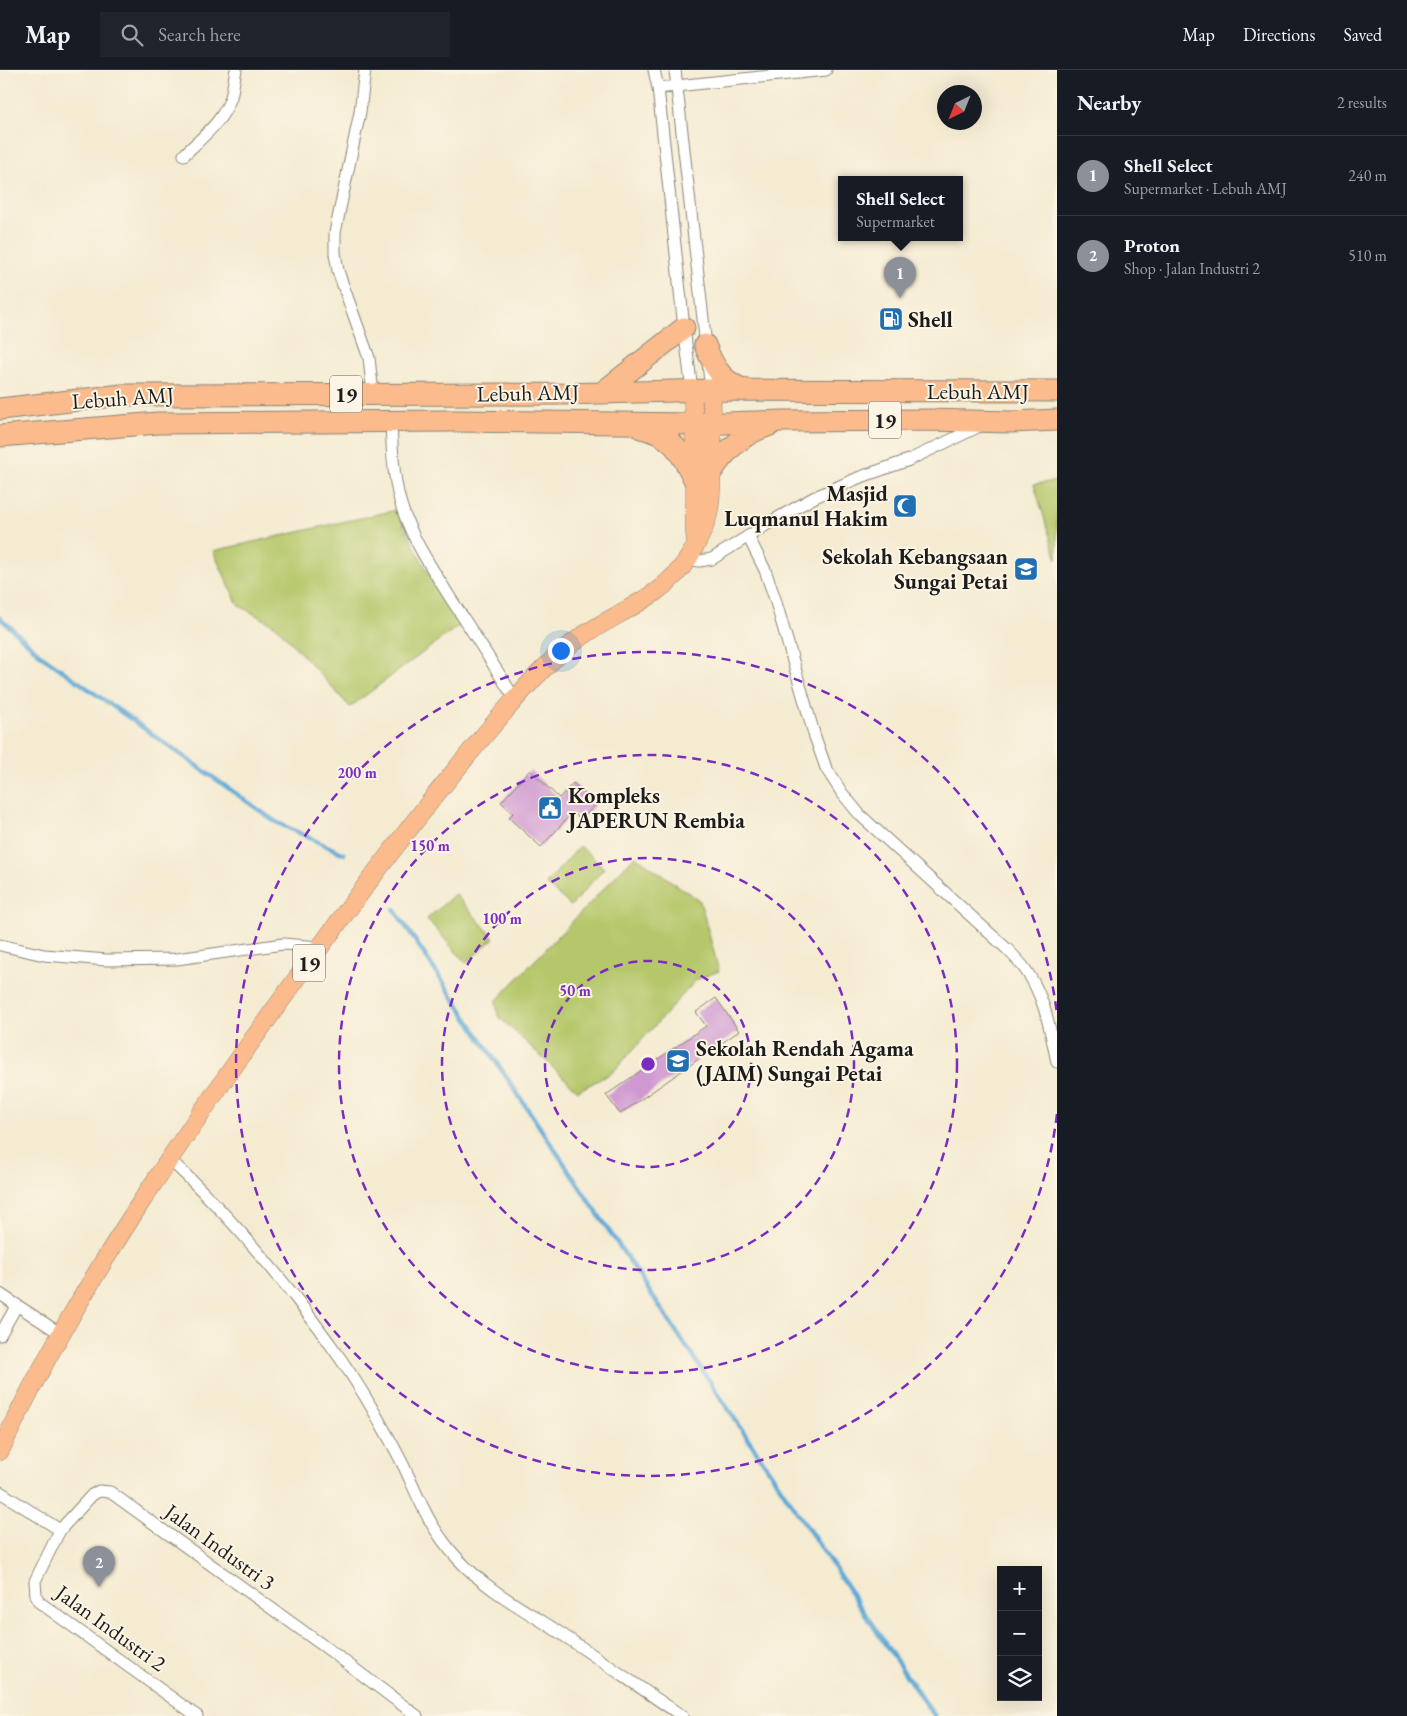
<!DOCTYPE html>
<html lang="en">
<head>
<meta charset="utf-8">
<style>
	:root { --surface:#171b24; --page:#20242c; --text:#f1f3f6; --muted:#9ea1a6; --line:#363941; --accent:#8c9099 }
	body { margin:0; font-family:"EB Garamond",serif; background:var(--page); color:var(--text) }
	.controls { position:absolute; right:15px; bottom:15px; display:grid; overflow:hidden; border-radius:0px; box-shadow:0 5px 20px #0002 }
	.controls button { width:45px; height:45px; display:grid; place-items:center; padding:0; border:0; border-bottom:1px solid var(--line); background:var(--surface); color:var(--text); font:25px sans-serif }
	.compass { position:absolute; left:937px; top:15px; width:45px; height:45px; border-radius:50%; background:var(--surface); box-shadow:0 5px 20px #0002; rotate:223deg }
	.you { position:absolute; left:560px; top:580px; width:18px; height:18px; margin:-12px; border:4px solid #fff; border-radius:50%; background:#1a73e8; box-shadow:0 0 0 8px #1a73e833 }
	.badge { display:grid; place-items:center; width:32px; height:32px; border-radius:50%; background:var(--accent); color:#fff; font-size:16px; font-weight:700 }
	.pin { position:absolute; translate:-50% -41px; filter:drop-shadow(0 1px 2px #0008) }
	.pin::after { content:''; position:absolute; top:26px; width:18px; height:15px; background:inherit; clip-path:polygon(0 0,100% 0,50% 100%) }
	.popup { position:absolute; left:838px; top:106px; width:125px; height:65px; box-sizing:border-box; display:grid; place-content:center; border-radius:0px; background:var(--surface); filter:drop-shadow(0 1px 4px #0005); font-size:16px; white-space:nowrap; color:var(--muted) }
	.popup b { font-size:19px; color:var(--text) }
	.popup::after { content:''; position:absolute; left:50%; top:100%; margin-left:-10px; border:10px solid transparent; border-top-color:var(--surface) }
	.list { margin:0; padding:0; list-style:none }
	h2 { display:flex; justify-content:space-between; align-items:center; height:65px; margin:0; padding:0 20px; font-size:21px }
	h2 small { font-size:16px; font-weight:400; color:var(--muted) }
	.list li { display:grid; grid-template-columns:32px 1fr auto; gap:15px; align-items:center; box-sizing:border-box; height:80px; padding:0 20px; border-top:1px solid var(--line) }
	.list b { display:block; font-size:19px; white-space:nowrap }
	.list p { margin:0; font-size:16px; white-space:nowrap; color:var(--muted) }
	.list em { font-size:16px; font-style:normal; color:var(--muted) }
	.icon { flex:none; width:28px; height:28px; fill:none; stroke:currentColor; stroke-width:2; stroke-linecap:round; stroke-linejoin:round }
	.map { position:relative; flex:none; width:1057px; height:1646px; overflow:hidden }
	header { display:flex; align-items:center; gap:30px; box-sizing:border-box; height:70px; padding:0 25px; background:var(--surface); border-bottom:1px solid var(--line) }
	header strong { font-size:24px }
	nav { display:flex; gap:28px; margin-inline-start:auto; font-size:18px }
	.search { width:350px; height:45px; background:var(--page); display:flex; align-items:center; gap:12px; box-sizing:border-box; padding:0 18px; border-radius:0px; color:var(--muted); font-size:19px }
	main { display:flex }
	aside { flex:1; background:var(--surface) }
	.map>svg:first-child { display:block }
	.green { fill:#b5c76a; stroke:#687243 }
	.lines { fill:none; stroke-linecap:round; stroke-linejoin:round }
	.stream { stroke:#5fa9d7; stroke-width:4.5 }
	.building { fill:#cf98d1 }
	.street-casing { stroke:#888476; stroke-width:13 }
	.primary-casing { stroke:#888476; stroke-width:19 }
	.highway-casing { stroke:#888476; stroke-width:23 }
	.street { stroke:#fff; stroke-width:11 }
	.primary { stroke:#fbbb8d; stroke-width:18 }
	.highway { stroke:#fbbb8d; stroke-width:21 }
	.ring { fill:none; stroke:#7b2cbf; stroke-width:2.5; stroke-dasharray:9 6 }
	.labels { text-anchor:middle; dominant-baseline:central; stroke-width:4; stroke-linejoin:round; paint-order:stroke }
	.shield { fill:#fcf5e5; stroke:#5f5d58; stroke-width:1 }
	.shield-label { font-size:21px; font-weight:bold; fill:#1c1c1c }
	.poi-label { font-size:22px; font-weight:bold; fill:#1c1c1c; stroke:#fcf5e5; text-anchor:start }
	.street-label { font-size:22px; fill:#1c1c1c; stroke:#fcf5e5 }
	.centre { fill:#7b2cbf; stroke:#fcf5e5; stroke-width:2.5 }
	.ring-label { font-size:15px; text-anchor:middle; font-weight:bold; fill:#7b2cbf; stroke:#fcf5e5; stroke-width:4; stroke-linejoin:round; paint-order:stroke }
</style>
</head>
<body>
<header>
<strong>Map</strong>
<div class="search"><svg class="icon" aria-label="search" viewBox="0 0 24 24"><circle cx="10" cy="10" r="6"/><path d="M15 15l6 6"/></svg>Search here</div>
<nav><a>Map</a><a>Directions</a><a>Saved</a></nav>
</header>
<main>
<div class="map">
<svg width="1057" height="1646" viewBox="0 0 1057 1646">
	<rect width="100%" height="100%" fill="#fcf5e5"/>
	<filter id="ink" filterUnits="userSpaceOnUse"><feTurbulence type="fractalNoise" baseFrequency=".02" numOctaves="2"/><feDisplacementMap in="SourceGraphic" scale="10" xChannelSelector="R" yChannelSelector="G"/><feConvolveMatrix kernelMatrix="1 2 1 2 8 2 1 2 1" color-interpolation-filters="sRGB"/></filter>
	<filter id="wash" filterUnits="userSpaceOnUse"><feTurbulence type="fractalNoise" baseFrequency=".0096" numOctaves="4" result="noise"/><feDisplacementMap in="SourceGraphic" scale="20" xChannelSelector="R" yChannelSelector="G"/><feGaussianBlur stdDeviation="1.12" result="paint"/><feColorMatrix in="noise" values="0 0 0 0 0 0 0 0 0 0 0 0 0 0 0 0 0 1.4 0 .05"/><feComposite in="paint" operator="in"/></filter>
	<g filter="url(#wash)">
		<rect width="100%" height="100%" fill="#f4ebd1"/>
		<!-- green -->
		<path class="green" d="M1057 411V490L1034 414Z
			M396 440 425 497 461 554 350 637 276 556 238 535 213 481Z
			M580 776 604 798 571 836 546 814Z
			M635 786 700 831 719 901 696 910 613 1002 578 1021 498 946 496 931Z
			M455 824 494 868 466 893 427 849Z"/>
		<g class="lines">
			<!-- stream -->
			<path class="stream" d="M0 548 42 586 276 752 344 784
				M394 839 926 1635 935 1646"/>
		</g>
		<g id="blocks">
			<!-- building -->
			<path class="building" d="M530 700 559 728 573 713 596 734 581 750 573 742 541 777 509 748 513 743 501 732Z
				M716 928 739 961 620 1044 606 1025 706 956 696 942Z"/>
		</g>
	</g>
	<g filter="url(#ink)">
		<use href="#blocks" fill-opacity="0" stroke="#888476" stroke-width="1"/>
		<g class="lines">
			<defs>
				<path id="street" d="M365 0 360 42 335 163V183L338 201 369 288 373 324
					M654 0 658 18 684 258 692 320
					M675 0 711 320
					M658 18 826 0
					M184 85C201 68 223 52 231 27 233 19 234 9 236 0
					M391 351C392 378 393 405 400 431 410 467 432 498 451 529 473 562 494 596 515 629
					M748 466 765 500 775 529 815 667 826 698 842 723 860 745 1007 879C1013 885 1020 892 1025 899 1045 926 1050 960 1057 992
					M688 489 699 491 712 489 774 450 815 427 858 408 909 390 982 355
					M0 875 44 885 107 890 177 889 283 874 320 877
					M170 1090C216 1132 256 1178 295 1227 320 1260 345 1293 366 1328 380 1352 395 1377 407 1403 422 1436 432 1461 458 1489 485 1518 518 1536 551 1557 595 1586 639 1617 682 1646
					M0 1224 61 1264
					M0 1265 17 1235
					M0 1422 60 1460 92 1425 99 1421 110 1422 332 1582 417 1646
					M60 1460 35 1511 36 1525 39 1532 197 1646"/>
				<path id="primary" d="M692 320C695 356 695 392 695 428 695 443 693 456 696 471
					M0 1381C78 1216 183 1065 290 918 359 824 428 730 504 642 528 614 554 585 584 565 621 540 665 526 689 487 696 475 705 459 708 445 712 430 711 415 712 399 712 373 713 347 711 320"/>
				<path id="highway" d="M705 275C713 296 723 314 747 320
					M603 322 684 258
					M0 339 122 325 563 324 711 320 1057 321
					M641 358C674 365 681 383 695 411
					M0 366 158 353 453 351 695 354 784 351 928 350 1011 352 1057 350
					M712 401C727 379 744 363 770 355"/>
			</defs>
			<!-- street casing -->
			<use href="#street" class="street-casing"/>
			<!-- primary casing -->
			<use href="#primary" class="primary-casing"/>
			<!-- highway casing -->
			<use href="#highway" class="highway-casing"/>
			<!-- street -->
			<use href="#street" class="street"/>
			<!-- primary -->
			<use href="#primary" class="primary"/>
			<!-- highway -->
			<use href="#highway" class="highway"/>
		</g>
	</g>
	<!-- distance rings -->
	<g class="ring">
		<circle cx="648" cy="994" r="103"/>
		<circle cx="648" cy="994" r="206"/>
		<circle cx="648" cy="994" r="309"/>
		<path d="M1057 1044A412 412 0 1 1 1057 944"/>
	</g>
	<!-- icons -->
	<defs>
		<symbol id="fuel-square" viewBox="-11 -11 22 22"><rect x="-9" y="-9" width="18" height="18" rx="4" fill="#1f6fb2" stroke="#fcf5e5"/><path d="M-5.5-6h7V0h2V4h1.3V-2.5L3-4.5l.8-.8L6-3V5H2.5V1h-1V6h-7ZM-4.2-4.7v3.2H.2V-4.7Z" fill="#fff"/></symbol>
		<symbol id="mosque-square" viewBox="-11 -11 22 22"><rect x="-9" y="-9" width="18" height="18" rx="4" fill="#1f6fb2" stroke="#fcf5e5"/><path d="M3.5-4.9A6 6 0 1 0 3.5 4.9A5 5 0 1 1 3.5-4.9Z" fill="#fff"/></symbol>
		<symbol id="school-square" viewBox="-11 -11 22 22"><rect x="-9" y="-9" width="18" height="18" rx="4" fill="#1f6fb2" stroke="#fcf5e5"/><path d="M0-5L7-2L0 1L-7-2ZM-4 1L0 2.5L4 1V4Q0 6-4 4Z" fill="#fff"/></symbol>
		<symbol id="civic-square" viewBox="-11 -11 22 22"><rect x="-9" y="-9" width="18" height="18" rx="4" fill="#1f6fb2" stroke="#fcf5e5"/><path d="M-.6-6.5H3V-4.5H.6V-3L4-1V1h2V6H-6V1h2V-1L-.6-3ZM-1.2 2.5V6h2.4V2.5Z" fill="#fff"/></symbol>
	</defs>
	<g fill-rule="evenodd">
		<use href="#fuel-square" x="877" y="235" width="28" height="28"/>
		<use href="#mosque-square" x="891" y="422" width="28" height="28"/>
		<use href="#school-square" x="1012" y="485" width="28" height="28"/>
		<use href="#civic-square" x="536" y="724" width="28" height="28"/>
		<use href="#school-square" x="664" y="977" width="28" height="28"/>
	</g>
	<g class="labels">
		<!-- shield labels -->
		<g class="shield">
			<rect x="330" y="305.5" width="32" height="37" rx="4"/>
			<rect x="869" y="331.5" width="32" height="37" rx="4"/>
			<rect x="293" y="874.5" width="32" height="37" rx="4"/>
		</g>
		<g class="shield-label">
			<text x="346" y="324">19</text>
			<text x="885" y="350">19</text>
			<text x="309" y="893">19</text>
		</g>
		<!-- poi labels -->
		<g class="poi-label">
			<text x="908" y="249">Shell</text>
			<text x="888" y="423" text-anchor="end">Masjid<tspan x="888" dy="25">Luqmanul Hakim</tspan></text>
			<text x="1008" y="486" text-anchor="end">Sekolah Kebangsaan<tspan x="1008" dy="25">Sungai Petai</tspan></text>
			<text x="568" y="725">Kompleks<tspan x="568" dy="25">JAPERUN Rembia</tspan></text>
			<text x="696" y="978">Sekolah Rendah Agama<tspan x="696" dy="25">(JAIM) Sungai Petai</tspan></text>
		</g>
		<!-- street labels -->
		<g class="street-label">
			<text x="978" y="321">Lebuh AMJ</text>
			<text transform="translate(528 323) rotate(-1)">Lebuh AMJ</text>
			<text transform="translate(123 328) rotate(-4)">Lebuh AMJ</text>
			<text transform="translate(220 1477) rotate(36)">Jalan Industri 3</text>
			<text transform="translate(111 1558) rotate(36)">Jalan Industri 2</text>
		</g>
	</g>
	<circle cx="648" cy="994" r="8" class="centre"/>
	<g class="ring-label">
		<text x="357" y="708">200 m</text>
		<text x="430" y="781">150 m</text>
		<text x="502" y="854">100 m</text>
		<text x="575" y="926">50 m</text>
	</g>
</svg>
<div class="controls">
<button>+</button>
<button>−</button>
<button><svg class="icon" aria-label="layers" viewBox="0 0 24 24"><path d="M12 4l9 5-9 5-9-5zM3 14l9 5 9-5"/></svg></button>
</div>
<svg class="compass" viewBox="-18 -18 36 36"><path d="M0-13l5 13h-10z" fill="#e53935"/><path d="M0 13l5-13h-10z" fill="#9ea1a6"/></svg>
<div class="you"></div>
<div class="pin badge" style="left:900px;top:228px">1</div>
<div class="popup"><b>Shell Select</b>Supermarket</div>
<div class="pin badge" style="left:99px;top:1517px">2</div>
</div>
<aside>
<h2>Nearby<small>2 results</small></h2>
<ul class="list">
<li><span class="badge">1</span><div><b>Shell Select</b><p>Supermarket · Lebuh AMJ</p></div><em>240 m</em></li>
<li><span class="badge">2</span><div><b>Proton</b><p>Shop · Jalan Industri 2</p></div><em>510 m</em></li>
</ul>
</aside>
</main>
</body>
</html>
